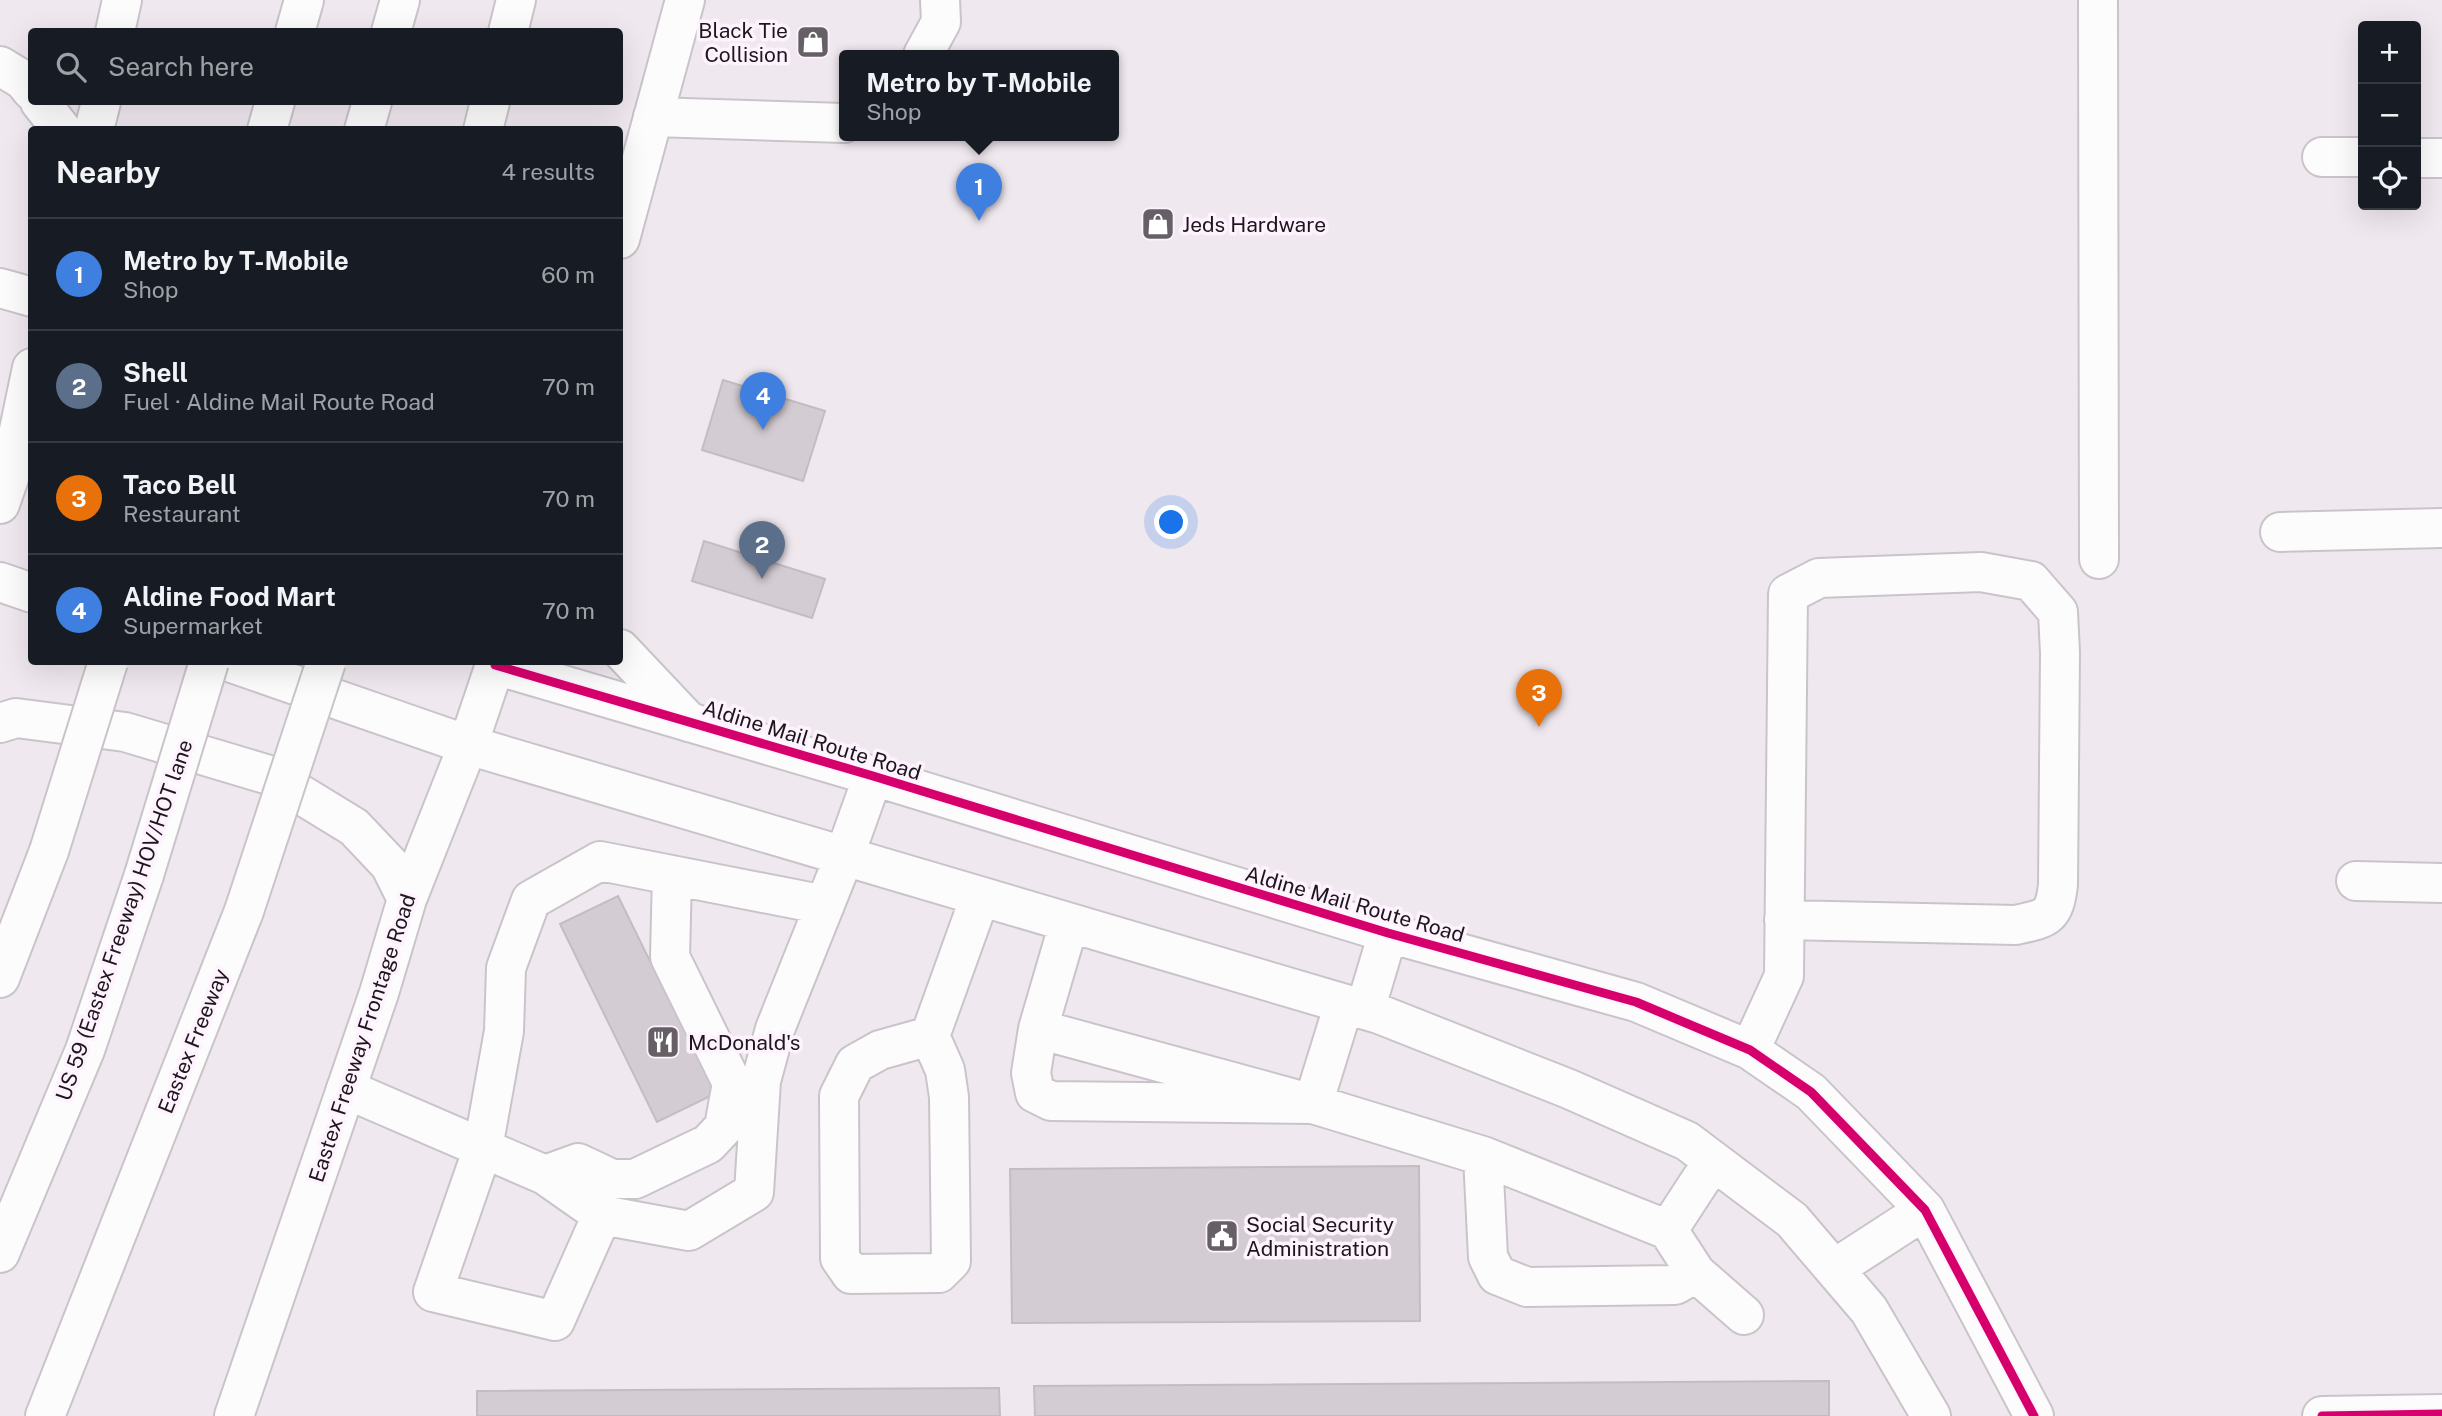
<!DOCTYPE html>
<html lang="en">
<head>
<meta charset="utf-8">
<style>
	:root { --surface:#171b24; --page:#242831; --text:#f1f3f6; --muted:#9ea1a6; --line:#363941; --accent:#b2b1b5 }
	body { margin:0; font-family:"Public Sans",sans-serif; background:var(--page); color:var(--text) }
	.controls { position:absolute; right:21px; top:21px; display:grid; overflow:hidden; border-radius:7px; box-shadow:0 7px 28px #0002 }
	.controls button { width:63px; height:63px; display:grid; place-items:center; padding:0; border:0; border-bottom:2px solid var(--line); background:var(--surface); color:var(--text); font:35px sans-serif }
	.you { position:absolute; left:1172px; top:523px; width:24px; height:24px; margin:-18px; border:5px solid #fff; border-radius:50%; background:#1a73e8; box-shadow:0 0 0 10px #1a73e833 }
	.badge { display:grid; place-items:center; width:46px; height:46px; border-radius:50%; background:var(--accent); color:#fff; font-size:23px; font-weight:700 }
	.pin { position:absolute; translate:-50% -58px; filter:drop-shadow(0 2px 4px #0008) }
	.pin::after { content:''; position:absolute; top:37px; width:24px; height:21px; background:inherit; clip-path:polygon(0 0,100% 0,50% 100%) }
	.popup { position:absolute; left:839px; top:50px; width:280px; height:91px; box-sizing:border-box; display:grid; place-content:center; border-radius:7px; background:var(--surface); filter:drop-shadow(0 2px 5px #0005); font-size:23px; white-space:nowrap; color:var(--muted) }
	.popup b { font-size:26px; color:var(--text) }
	.popup::after { content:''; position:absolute; left:50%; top:100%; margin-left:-14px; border:14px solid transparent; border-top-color:var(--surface) }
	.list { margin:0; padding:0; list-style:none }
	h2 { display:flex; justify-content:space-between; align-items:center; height:91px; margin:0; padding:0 28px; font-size:30px }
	h2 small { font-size:23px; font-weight:400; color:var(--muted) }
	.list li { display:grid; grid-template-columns:46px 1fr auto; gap:21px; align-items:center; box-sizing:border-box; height:112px; padding:0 28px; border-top:2px solid var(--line) }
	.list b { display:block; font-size:26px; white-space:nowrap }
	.list p { margin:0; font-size:23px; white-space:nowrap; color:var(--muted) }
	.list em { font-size:23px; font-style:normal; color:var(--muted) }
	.icon { flex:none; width:38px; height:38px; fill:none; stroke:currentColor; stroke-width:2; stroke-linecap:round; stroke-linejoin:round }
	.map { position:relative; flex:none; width:2442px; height:1416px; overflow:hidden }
	.search { position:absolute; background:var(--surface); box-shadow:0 7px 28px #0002; left:28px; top:28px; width:595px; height:77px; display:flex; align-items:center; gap:18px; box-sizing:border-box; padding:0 24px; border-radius:7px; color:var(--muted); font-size:26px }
	.panel { position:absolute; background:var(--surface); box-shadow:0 7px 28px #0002; left:28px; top:126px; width:595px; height:539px; border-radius:7px }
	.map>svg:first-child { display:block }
	.building { fill:#d3ccd2; stroke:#c3bdc2; stroke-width:2 }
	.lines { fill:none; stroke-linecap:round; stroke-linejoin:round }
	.minor-casing { stroke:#cac4ca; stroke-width:42 }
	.major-casing { stroke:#cac4ca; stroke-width:42 }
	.highway-casing { stroke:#cac4ca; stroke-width:42 }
	.minor { stroke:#fdfcfd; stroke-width:38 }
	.major { stroke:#fdfcfd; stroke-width:38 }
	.highway { stroke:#fdfcfd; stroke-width:38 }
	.highway-bridge-casing { stroke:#cac4ca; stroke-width:42; stroke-linecap:butt }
	.highway-bridge { stroke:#fdfcfd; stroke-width:38 }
	.cycleway-casing { stroke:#fef2fe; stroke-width:13 }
	.cycleway { stroke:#d6006c; stroke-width:9 }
	.labels { text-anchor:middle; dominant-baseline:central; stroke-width:7; stroke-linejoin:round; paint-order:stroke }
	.poi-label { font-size:21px; fill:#1c171c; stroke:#fef2fe; text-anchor:start }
	.street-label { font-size:21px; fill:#1c171c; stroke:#fef2fe }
</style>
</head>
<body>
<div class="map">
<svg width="2442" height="1416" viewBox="0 0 2442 1416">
	<rect width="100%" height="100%" fill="#f0e8ef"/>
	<!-- building -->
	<path class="building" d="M723 380 825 411 803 481 702 450Z
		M704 541 825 579 812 618 692 581Z
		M618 896 668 998 682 991 729 1087 657 1122 560 924Z
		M1419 1166 1420 1321 1012 1323 1010 1169Z
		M1829 1381V1416H1035L1034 1386Z
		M999 1388 1000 1416H477V1391Z"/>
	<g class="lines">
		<defs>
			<path id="minor" d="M2098 0 2099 559
				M923 55 941 22 940 0
				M0 66 23 80 32 91
				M40 102 62 130
				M653 117 844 123
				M2322 157H2363
				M2416 158H2442
				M0 288 32 297
				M2280 532 2442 528
				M495 665 873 776 1388 933 1636 1002 1750 1050 1811 1092 1925 1210 2034 1416
				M468 745 1379 1014 1569 1089 1687 1141 1792 1220 1869 1310 1931 1416
				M2356 881 2442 883
				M1069 923 1038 1029 1313 1104 1344 1004
				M1365 1010 1388 933
				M1038 1029 1031 1073 1035 1093 1051 1101 1313 1104 1483 1156 1488 1257 1497 1275 1527 1287 1675 1285 1696 1273 1668 1230 1713 1161
				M930 1036 880 1050 855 1064 839 1096 840 1258 851 1274 939 1273 951 1261 949 1097 945 1070 930 1036 980 897
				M1750 1050 1784 976 1788 594 1819 578 1981 572 2031 581 2058 612 2060 653 2058 885C2054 918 2047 918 2016 925L1784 920
				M346 1089 545 1175 602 1215 689 1231 754 1192 761 1081 775 1029 844 857 873 776
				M1483 1156 1668 1230
				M545 1175 578 1163 612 1179H635L708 1144 724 1127 732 1083 670 957 672 875
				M602 1215 555 1321 433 1292 483 1148 504 1031 506 968 531 900 600 861 825 905
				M1834 1269 1925 1210
				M1696 1273 1744 1315
				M2322 1416 2442 1414"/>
			<path id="major" d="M115 32 122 0
				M94 130 101 102
				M620 239 685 0
				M0 504 9 478 32 368
				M0 582 32 593
				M620 649 689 722
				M229 662 468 745
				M0 723 16 718 125 732 269 775 354 827 390 865 407 899
				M234 1416 379 993 407 899 468 745 496 662"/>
			<path id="highway" d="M295 32 304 0
				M391 32 400 0
				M508 32 516 0
				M267 130 275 102
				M364 130 372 102
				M483 130 490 102
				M0 978 49 851
				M0 1253 85 1050 144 875
				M45 1416 244 911"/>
		</defs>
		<!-- minor casing -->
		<use href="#minor" class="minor-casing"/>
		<!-- major casing -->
		<use href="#major" class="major-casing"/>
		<!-- highway casing -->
		<use href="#highway" class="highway-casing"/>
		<!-- minor -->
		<use href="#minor" class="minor"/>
		<!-- major -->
		<use href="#major" class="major"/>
		<!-- highway -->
		<use href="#highway" class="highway"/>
		<defs>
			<path id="highway-bridge" d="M49 851 108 662
				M144 875 209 662
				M244 911 326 662"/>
		</defs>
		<!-- highway-bridge casing -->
		<use href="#highway-bridge" class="highway-bridge-casing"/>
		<!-- highway-bridge -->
		<use href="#highway-bridge" class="highway-bridge"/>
		<defs>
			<path id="cycleway" d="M495 665 873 776 1388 933 1636 1002 1750 1050 1811 1092 1925 1210 2034 1416
				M2322 1416 2442 1414"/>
		</defs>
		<!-- cycleway casing -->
		<use href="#cycleway" class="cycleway-casing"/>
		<!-- cycleway -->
		<use href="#cycleway" class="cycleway"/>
	</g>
	<!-- icons -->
	<defs>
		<symbol id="shop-square" viewBox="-11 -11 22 22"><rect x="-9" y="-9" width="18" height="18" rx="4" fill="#666066" stroke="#fef2fe"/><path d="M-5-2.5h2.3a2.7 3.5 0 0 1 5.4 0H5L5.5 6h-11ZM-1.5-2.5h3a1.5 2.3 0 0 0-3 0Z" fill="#fff"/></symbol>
		<symbol id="restaurant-square" viewBox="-11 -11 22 22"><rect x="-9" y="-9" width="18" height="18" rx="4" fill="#666066" stroke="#fef2fe"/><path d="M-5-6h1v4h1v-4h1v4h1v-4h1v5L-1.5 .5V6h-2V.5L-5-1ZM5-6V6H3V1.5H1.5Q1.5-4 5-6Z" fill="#fff"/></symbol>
		<symbol id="civic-square" viewBox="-11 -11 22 22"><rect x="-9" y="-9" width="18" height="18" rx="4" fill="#666066" stroke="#fef2fe"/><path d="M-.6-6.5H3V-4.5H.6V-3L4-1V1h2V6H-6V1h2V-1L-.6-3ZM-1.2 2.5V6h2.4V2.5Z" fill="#fff"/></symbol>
	</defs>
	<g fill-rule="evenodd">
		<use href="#shop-square" x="794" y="23" width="38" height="38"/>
		<use href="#shop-square" x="1139" y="205" width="38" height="38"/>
		<use href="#restaurant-square" x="644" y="1023" width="38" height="38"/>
		<use href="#civic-square" x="1203" y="1217" width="38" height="38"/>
	</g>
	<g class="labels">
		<!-- poi labels -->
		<g class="poi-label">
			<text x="788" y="30" text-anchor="end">Black Tie<tspan x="788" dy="24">Collision</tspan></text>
			<text x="1182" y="224">Jeds Hardware</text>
			<text x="688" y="1042">McDonald's</text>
			<text x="1246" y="1224">Social Security<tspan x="1246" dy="24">Administration</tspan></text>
		</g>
		<!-- street labels -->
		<g class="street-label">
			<text transform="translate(812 740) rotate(17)">Aldine Mail Route Road</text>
			<text transform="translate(1355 904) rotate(16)">Aldine Mail Route Road</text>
			<text transform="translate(124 920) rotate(-71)">US 59 (Eastex Freeway) HOV/HOT lane</text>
			<text transform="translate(362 1038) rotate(-72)">Eastex Freeway Frontage Road</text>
			<text transform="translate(193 1041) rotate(-68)">Eastex Freeway</text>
		</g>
	</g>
</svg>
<div class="controls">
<button>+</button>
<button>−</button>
<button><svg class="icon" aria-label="locate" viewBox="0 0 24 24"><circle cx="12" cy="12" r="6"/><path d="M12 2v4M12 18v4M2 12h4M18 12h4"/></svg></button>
</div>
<div class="you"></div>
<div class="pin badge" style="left:979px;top:221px;background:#3f7fe0">1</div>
<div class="popup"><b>Metro by T-Mobile</b>Shop</div>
<div class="pin badge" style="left:762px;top:579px;background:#5c6f8a">2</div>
<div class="pin badge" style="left:1539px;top:727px;background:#e8710a">3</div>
<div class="pin badge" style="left:763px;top:430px;background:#3f7fe0">4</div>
<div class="search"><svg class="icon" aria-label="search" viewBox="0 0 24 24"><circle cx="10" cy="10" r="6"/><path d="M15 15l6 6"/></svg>Search here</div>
<section class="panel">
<h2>Nearby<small>4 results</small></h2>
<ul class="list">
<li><span class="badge" style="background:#3f7fe0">1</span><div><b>Metro by T-Mobile</b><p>Shop</p></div><em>60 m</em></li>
<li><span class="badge" style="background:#5c6f8a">2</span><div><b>Shell</b><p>Fuel · Aldine Mail Route Road</p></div><em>70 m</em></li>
<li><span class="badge" style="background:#e8710a">3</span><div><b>Taco Bell</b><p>Restaurant</p></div><em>70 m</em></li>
<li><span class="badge" style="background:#3f7fe0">4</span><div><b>Aldine Food Mart</b><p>Supermarket</p></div><em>70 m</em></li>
</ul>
</section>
</div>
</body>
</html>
